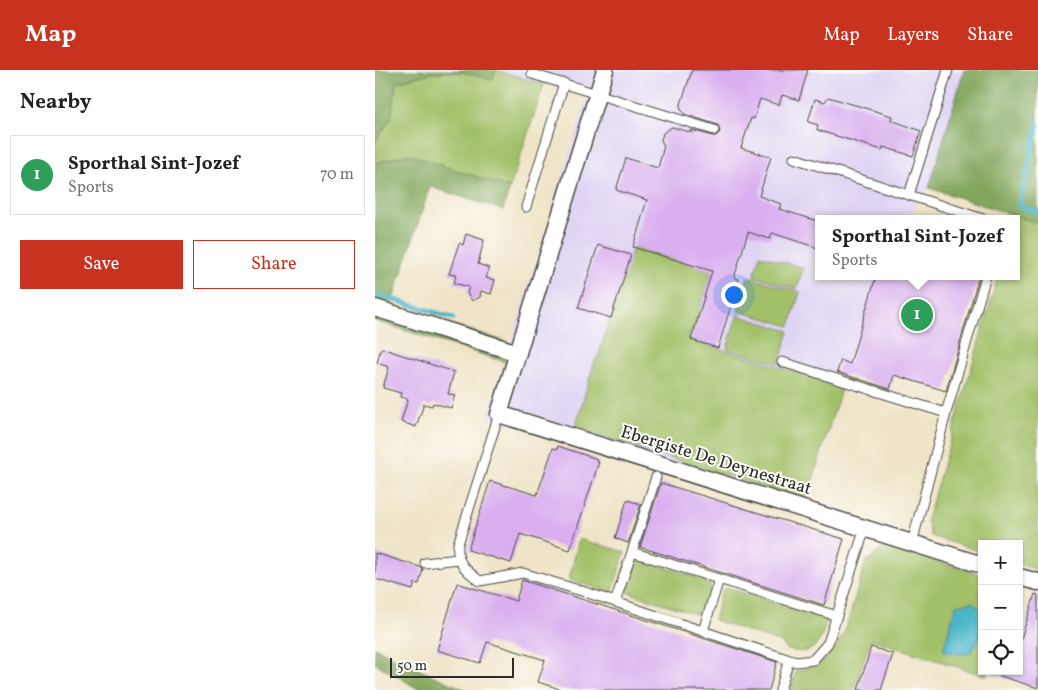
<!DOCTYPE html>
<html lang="en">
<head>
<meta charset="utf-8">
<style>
	:root { --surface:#fff; --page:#f6f6f6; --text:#222; --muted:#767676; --line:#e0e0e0; --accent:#c8321e }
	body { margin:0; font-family:Vollkorn,serif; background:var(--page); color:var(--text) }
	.controls { position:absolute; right:15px; bottom:15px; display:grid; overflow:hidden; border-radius:0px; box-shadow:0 1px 4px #0004 }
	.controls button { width:45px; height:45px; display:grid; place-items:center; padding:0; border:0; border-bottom:1px solid var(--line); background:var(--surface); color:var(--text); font:25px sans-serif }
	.scale { position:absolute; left:15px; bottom:12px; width:124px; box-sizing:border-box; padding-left:5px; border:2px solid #2b2b2b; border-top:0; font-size:14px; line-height:18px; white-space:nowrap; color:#2b2b2b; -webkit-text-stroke:4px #fdfcf7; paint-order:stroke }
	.you { position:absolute; left:358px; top:224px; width:18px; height:18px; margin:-12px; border:4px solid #fff; border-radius:50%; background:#1a73e8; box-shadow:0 0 0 8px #1a73e833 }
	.badge { display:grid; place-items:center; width:32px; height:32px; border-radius:50%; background:var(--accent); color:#fff; font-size:16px; font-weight:700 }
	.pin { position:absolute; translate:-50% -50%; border:2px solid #fff; box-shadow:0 1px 5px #0006 }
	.popup { position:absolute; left:440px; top:145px; width:205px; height:65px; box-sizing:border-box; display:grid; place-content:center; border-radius:0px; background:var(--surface); filter:drop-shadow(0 1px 4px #0005); font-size:16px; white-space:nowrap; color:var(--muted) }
	.popup b { font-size:19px; color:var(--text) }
	.popup::after { content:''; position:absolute; left:50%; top:100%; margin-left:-10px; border:10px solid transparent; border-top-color:var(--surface) }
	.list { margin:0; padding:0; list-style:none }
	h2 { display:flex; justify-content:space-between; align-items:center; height:65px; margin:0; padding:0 20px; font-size:21px }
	h2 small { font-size:16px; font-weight:400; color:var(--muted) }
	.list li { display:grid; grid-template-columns:32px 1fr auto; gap:15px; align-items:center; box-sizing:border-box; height:80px; margin:0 10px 10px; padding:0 10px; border:1px solid var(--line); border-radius:0px }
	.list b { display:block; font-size:19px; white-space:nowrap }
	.list p { margin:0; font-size:16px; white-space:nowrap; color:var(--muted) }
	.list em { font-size:16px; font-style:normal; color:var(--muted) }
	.actions { display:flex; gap:10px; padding:15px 20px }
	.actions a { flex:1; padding:11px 0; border:1px solid var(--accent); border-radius:0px; text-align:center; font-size:18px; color:var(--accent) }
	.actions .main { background:var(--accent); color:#fff }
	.icon { flex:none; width:28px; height:28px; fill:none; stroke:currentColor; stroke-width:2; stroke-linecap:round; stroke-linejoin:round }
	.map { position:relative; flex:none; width:663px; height:620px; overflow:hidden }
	header { display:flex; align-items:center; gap:30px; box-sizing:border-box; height:70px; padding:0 25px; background:var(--accent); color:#fff }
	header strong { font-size:24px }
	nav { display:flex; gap:28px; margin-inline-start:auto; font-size:18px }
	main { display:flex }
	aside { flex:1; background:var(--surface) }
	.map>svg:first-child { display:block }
	.built { fill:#e0d4f4 }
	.green { fill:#a2c067; stroke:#667649 }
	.forest { fill:#81a65c; stroke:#566844 }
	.water { fill:#4ab5c7; stroke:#3a7079 }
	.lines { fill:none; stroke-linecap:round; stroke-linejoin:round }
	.stream { stroke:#4ab5c7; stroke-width:5 }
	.building { fill:#d9aff0 }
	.service-casing { stroke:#484742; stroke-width:11 }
	.minor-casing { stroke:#484742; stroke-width:19 }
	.service { stroke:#fff; stroke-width:9 }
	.minor { stroke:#fff; stroke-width:16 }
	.labels { text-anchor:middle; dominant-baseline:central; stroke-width:4; stroke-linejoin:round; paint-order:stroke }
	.street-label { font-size:18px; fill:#2b2b2b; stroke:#fdfcf7 }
</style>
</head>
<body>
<header>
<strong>Map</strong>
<nav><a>Map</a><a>Layers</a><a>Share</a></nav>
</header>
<main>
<aside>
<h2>Nearby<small></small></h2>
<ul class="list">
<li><span class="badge" style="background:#2e9e5b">1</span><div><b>Sporthal Sint-Jozef</b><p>Sports</p></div><em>70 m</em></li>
</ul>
<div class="actions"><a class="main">Save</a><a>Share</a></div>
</aside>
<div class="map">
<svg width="663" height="620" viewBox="0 0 663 620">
	<rect width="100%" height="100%" fill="#fdfcf7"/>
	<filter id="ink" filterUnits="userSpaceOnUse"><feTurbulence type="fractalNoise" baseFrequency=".02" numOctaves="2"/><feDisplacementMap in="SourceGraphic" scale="10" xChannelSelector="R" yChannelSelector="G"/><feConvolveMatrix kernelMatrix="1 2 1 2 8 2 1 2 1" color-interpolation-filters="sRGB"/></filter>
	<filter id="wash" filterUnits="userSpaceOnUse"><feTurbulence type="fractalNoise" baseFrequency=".0096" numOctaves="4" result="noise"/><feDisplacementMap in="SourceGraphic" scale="20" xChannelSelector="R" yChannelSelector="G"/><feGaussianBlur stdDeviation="1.12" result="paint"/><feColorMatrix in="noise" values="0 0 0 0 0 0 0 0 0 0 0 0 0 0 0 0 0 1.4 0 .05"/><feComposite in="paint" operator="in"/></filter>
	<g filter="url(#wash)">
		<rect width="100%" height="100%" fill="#efe4c7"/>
		<!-- built -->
		<path class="built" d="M124 0H589L554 118 532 149H443V206H501L428 445 113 347 212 27Z"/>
		<!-- green -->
		<path class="green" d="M121 0 169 14 135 118 33 84 0 93V72L16 48 21 13C42 6 63 0 86 2 96 3 107 8 116 10Z
			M640 146 663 153V500L644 494V474H607V482L556 466 552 450 623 206H641Z
			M258 177 337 201 319 262 316 261 313 269 467 316 431 431 200 358 220 290H222Z
			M385 185 428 198 422 219 379 206Z
			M373 207 425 222 415 256 363 241Z
			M362 245 414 261 404 294 352 279Z
			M204 469 250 482 237 523 194 510Z
			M511 476 607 505V601H613L611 606 496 569 479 620H415L421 601 430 599 449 591 462 574 470 561 491 491Z
			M268 490 333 511 336 518 327 546 249 521 257 494Z
			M354 518 452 549C446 573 439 588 411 579L407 573 339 550 347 520Z"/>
		<!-- forest -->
		<path class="forest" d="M0 0H121L117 10C107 8 96 3 86 2 64 0 42 5 21 13L16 48 0 72Z
			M589 0H663V153L554 118Z
			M33 84 135 118 128 140 55 117 16 235 135 273 130 292 0 251V93Z
			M0 577 24 591 91 620H45L0 593Z"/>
		<!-- water -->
		<path class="water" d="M598 532 607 541C607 560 607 569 594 584L575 583 568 580 581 535Z"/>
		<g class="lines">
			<!-- stream -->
			<path class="stream" d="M663 55 644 136 663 142
				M0 224 78 248"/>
		</g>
		<g id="blocks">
			<!-- building -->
			<path class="building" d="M317 0H433L424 30 407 25 404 35 385 29 379 49 376 48 366 78 396 87 384 126 406 134 404 139 443 151V178L397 163 395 169 373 162 359 208 364 209 343 278 316 270 337 201 258 177 272 130 241 120 251 88 283 98 289 76 286 70 288 63 297 57 318 63 316 60 338 66H341L345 62 343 55 309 44 305 37Z
				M453 27 517 46 516 50 546 61 538 86 508 77 507 80 442 60 443 55 433 52 440 29 450 32Z
				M91 164 109 170 103 194 114 198 111 208 120 210 116 224 106 221 105 227 97 231 92 223 94 217 79 213 81 205 74 204 84 173 88 175Z
				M223 175 256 185 236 248 203 238Z
				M501 206H604L571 321 519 305 515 319 462 302 466 290 475 294Z
				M6 278 79 302 73 324 80 325 76 338 58 333 57 336 49 334 41 357 26 352 33 329 25 327 26 323 8 318 14 297 2 293Z
				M183 376 222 389 221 392H224L195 480 145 464 136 493 93 480 115 411 162 425 178 378 182 379Z
				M286 413 469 469 449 535 265 477Z
				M252 430 266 434 253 473 240 468Z
				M0 483 45 497 48 499 44 514 40 513 38 520 0 509Z
				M147 510 402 592 394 620H188L163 612 170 590 112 572 105 593 62 580 82 513 141 531Z
				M660 524 663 525V618L619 604 620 601H644V575Z
				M496 577 518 584 506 620H483Z"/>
		</g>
	</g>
	<g filter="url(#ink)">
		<use href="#blocks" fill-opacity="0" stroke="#484742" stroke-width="1"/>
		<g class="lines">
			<defs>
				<path id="service" d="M158 0 157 4 339 60
					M419 88 608 149
					M534 125 573 0
					M151 137 189 13
					M407 292 571 343
					M124 344 83 474C81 494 91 500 105 511L148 503 210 522 421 592 438 590 453 573 490 458
					M537 473 571 343 611 206
					M257 482 281 407
					M50 493 83 489
					M240 532 257 482 462 546
					M328 561 344 509
					M405 620 414 590"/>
				<path id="minor" d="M230 0 124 344 607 495
					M0 238 143 283
					M644 507 663 512"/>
			</defs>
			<!-- service casing -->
			<use href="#service" class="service-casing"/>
			<!-- minor casing -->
			<use href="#minor" class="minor-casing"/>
			<!-- service -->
			<use href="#service" class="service"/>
			<!-- minor -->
			<use href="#minor" class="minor"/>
		</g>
	</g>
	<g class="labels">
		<!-- street labels -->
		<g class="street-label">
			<text transform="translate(341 391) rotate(17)">Ebergiste De Deynestraat</text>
		</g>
	</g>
</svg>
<div class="controls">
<button>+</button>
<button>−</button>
<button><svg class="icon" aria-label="locate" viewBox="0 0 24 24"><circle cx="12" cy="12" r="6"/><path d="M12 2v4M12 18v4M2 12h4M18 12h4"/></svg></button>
</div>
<div class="scale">50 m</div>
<div class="you"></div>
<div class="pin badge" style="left:542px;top:245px;background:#2e9e5b">1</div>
<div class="popup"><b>Sporthal Sint-Jozef</b>Sports</div>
</div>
</main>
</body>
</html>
